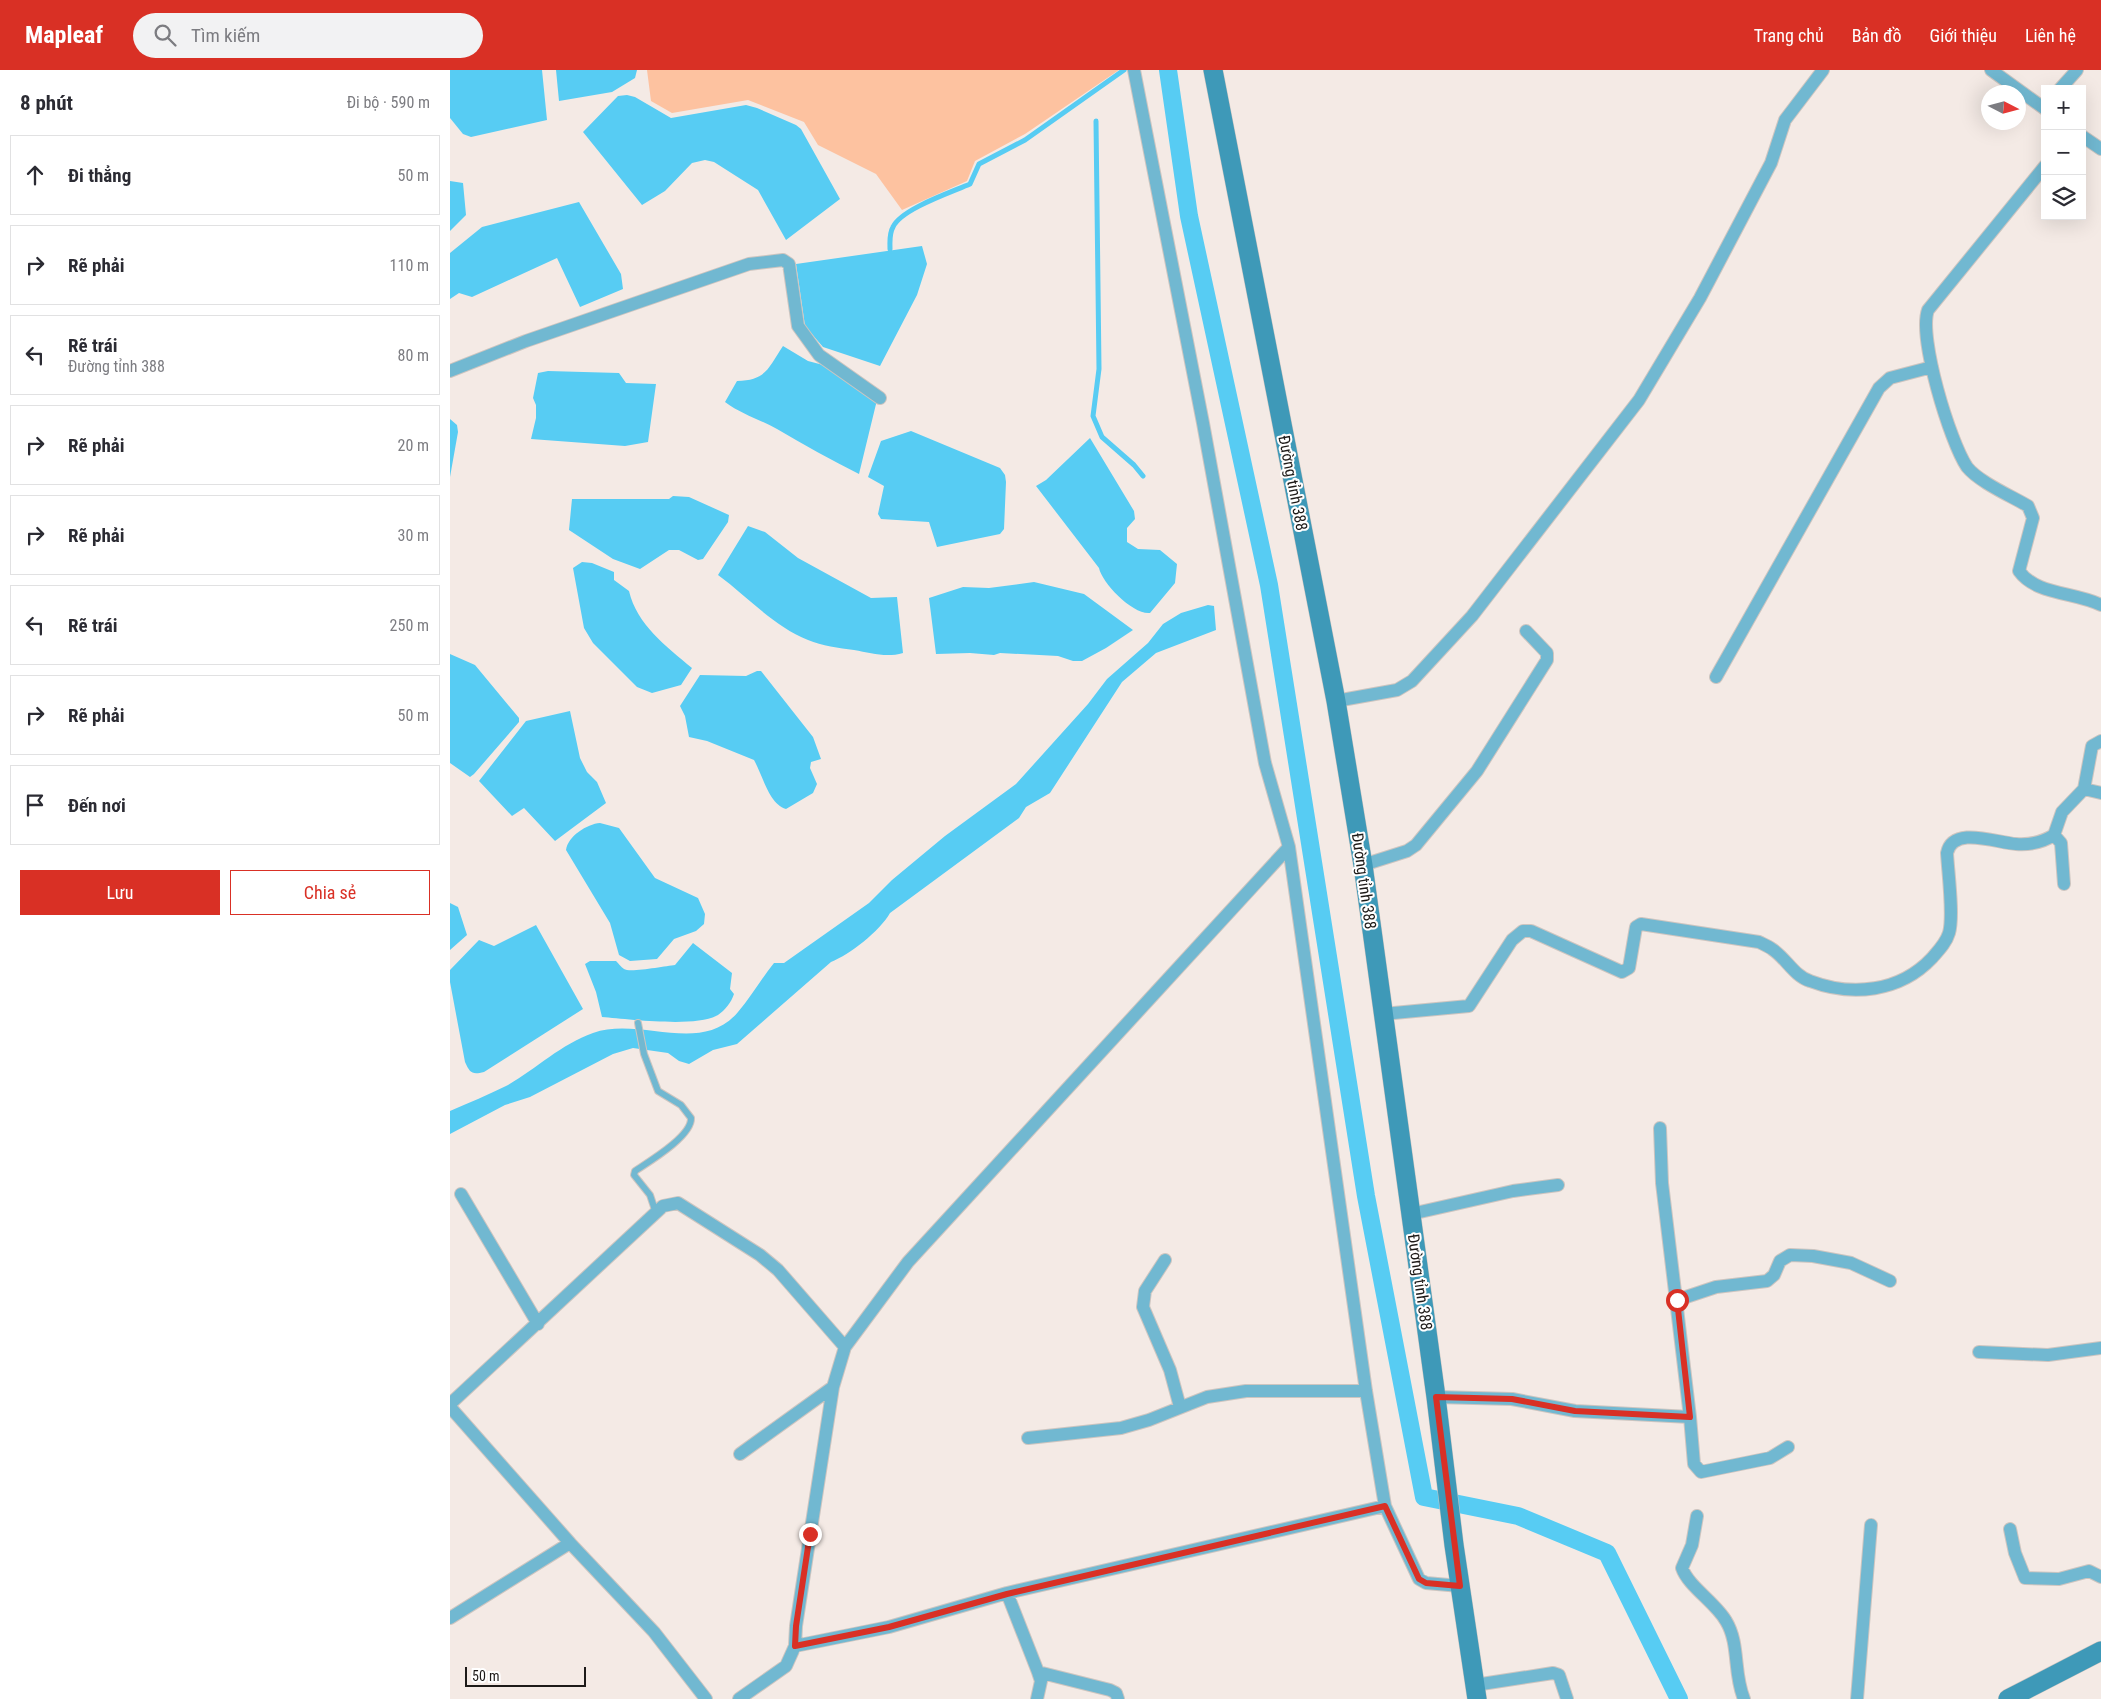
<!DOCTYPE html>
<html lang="vi">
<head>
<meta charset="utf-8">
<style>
	:root { --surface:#fff; --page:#f2f2f3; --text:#2b2b33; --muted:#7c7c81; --line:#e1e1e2; --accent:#d93025 }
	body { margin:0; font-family:"Roboto Condensed",sans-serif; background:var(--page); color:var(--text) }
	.controls { position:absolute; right:15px; top:15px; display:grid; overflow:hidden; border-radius:0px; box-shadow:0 5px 20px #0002 }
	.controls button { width:45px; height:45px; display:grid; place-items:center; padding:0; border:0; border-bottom:1px solid var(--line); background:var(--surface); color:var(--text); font:25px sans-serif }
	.compass { position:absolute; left:1531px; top:15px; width:45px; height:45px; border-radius:50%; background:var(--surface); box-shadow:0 5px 20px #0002; rotate:96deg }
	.scale { position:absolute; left:15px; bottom:12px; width:121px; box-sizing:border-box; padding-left:5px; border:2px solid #1d1a18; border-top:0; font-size:14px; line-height:18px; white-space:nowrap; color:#1d1a18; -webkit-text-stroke:4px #fff; paint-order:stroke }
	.stop { position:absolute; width:15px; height:15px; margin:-11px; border:4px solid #d93025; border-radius:50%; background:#fff }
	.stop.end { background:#d93025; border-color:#fff; box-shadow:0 1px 5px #0008 }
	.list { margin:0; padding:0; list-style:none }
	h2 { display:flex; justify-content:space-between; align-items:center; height:65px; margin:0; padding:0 20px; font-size:21px }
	h2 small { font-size:16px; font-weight:400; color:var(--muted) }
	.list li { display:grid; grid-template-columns:32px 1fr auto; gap:15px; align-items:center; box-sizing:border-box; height:80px; margin:0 10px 10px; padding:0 10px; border:1px solid var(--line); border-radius:0px }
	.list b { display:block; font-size:19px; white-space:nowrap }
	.list p { margin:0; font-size:16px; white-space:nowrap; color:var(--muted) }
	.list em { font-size:16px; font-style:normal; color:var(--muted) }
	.actions { display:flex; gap:10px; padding:15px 20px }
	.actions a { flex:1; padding:11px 0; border:1px solid var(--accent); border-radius:0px; text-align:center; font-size:18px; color:var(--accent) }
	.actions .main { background:var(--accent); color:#fff }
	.icon { flex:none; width:28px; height:28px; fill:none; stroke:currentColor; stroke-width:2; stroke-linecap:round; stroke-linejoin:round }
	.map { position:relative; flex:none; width:1651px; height:1629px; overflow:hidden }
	header { display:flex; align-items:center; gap:30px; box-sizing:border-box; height:70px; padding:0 25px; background:var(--accent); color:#fff }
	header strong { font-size:24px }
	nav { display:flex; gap:28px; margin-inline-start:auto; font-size:18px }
	.search { width:350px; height:45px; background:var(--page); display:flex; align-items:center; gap:12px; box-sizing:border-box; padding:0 18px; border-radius:28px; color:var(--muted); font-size:19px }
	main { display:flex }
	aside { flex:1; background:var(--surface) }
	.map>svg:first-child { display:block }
	.green { fill:#fdc2a0 }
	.water { fill:#57ccf3 }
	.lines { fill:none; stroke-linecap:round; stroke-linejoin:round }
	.stream { stroke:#57ccf3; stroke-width:5 }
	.canal { stroke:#57ccf3; stroke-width:18 }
	.service-casing { stroke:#cdc5c0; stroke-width:8 }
	.minor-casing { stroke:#cdc5c0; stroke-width:14 }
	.secondary-casing { stroke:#cdc5c0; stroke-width:20 }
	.service { stroke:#71b8d1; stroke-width:6 }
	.minor { stroke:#71b8d1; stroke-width:12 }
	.secondary { stroke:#3e99b8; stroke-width:19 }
	.route { stroke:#d93025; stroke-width:6 }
	.labels { text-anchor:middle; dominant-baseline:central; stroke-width:4; stroke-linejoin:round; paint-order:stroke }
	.street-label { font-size:16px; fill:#1d1a18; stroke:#fff }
</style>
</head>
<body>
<header>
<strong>Mapleaf</strong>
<div class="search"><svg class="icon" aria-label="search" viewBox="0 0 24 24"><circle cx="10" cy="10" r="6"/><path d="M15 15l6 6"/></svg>Tìm kiếm</div>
<nav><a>Trang chủ</a><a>Bản đồ</a><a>Giới thiệu</a><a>Liên hệ</a></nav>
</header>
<main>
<aside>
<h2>8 phút<small>Đi bộ · 590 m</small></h2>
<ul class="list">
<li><svg class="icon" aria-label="ahead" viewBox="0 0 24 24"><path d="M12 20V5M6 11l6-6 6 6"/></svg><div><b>Đi thẳng</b></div><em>50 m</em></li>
<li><svg class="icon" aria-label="right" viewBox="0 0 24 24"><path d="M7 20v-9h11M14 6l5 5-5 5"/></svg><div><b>Rẽ phải</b></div><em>110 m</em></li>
<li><svg class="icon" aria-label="left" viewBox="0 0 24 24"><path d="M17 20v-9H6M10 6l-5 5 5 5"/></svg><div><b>Rẽ trái</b><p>Đường tỉnh 388</p></div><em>80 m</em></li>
<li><svg class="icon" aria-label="right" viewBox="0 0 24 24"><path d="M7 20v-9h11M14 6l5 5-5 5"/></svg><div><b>Rẽ phải</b></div><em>20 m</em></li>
<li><svg class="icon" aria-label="right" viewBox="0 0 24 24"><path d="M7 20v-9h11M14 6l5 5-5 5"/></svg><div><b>Rẽ phải</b></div><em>30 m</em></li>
<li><svg class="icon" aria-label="left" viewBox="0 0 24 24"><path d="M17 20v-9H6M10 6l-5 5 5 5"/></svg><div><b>Rẽ trái</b></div><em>250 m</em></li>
<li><svg class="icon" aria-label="right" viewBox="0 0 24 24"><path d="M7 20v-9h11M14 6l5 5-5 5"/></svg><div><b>Rẽ phải</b></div><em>50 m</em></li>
<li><svg class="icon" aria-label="arrive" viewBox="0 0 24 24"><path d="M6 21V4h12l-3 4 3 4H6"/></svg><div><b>Đến nơi</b></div></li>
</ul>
<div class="actions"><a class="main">Lưu</a><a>Chia sẻ</a></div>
</aside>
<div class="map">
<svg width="1651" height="1629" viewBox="0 0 1651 1629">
	<rect width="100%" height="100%" fill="#f4eae5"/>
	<!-- green -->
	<path class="green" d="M197 0H669L575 64 525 91 517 111 452 140 426 104 368 75 354 52 298 30 222 43 201 31Z"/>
	<!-- water -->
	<path class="water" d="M0 0H92L97 50 21 67 13 64 0 48Z
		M106 0H187L185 8 162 22 109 31Z
		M177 25 185 27 221 48 296 35 307 38 346 55 351 59 390 129 336 170 308 120 264 92 255 90 242 93 215 121 192 135 133 62 168 26Z
		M0 111 13 113 16 145 0 161Z
		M129 132 171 204 173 219 130 237 107 188 22 227 9 223 0 229V183L32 157Z
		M472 176 477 194 467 225 430 296 373 277 355 256 346 194Z
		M333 276 358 291 377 296 427 330 409 404C381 390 354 375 327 359 309 349 291 344 275 332L287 311C317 310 318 298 333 276Z
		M98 301 169 303 176 313 206 314 198 372 175 376 81 369 86 348V335L83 328 88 303Z
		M0 349 7 355 8 362 0 407Z
		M461 361 550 398 555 405 556 412 554 459 550 464 487 477 479 452 431 449 428 444 434 416 418 407 431 371Z
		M640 368 684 441 685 449 677 458V472L688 479 710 480 727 494 725 513 700 543C683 545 652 513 649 498L586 416 596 410Z
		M223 426 239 427 279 445 278 452 253 489 248 490 229 480H219L190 499 163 489 119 460 122 429H219Z
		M298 456 315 462 348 488 421 528 447 527 453 583C436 588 421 583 404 580 389 578 372 576 358 570 323 556 298 527 268 505Z
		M132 492 142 493 164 502V510L179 521C187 555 216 576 242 598L231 615 202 623 187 617 143 573 134 558 123 498Z
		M584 512 634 524 683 560 656 578 632 591H623L608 586 550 583 544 585 520 583 486 584 479 528 513 517 539 518Z
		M758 535 764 536 766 560 706 583 672 612 600 723 576 737 569 748 440 843C430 861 399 885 381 892L287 974 263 980 239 994 229 991 218 983 183 978 163 984 80 1027 55 1035 0 1064V1041C18 1033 38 1025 56 1016 85 1000 111 974 143 963 190 946 251 986 288 942 301 927 311 909 324 893H334L419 833 442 810 495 766 566 714 638 634 657 609 698 573 713 554 731 543Z
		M0 584 25 595 69 648V652L24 704 20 707 0 693Z
		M307 601H311L363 667 371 689 361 692 360 698 367 714 363 723 336 739C319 734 313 706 304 690L257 671 239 667 235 646 230 636 250 605 296 606Z
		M120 641 130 688 137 702 147 712 156 733 105 771 74 738 62 746 29 711 76 651Z
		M150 753 169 758 205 808 248 828 255 844 254 854 246 861 224 869 207 889 180 891 169 885 160 853 116 780C118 766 137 754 150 753Z
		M0 833 8 837 17 865 0 880Z
		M86 855 133 939 34 1002C22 1005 20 1003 15 992L0 912V900L29 870 44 876Z
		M243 873 282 903 280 919 284 924C281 933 275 940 268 945 247 958 178 949 152 947L146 922 135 894 140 891H166C168 893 171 897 174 899 180 903 215 896 225 895Z"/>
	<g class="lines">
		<!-- stream -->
		<path class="stream" d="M646 51 649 299 643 346 652 367 684 395 693 406
			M440 179C440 171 439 164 443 157 451 139 502 122 520 114L529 94 575 70 674 0"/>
		<!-- canal -->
		<path class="canal" d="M718 0 739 146 819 515 916 1126 974 1427 1068 1446 1157 1483 1229 1629"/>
		<defs>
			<path id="service" d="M188 953 194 984 208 1021 231 1035 241 1048C242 1066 200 1091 185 1101L184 1105 200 1125 204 1137"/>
			<path id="minor" d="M684 0 753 353 815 693 839 777 916 1321 935 1436
				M1541 0 1595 39
				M1610 19 1627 0
				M1632 66 1651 79
				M1595 96 1478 240C1468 267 1500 372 1517 397 1529 412 1561 426 1578 436L1583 448 1569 501C1586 525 1625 522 1651 535
				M0 301 76 271 299 194 333 190 339 194 348 256 369 285 430 328
				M1266 607 1429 318 1440 308 1482 297
				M886 631 947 620 962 611 1022 546 1189 330 1250 228 1321 93 1335 50 1373 0
				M1634 719 1651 723
				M1604 765 1611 773 1614 814
				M913 795 957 781 966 775 1027 701 1097 590V583L1076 561
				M933 944 1019 936 1062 870 1073 861H1081L1172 902 1179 898 1186 857 1191 854 1309 872C1313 874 1318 876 1322 879 1336 888 1344 906 1360 911 1402 927 1450 922 1482 888 1489 880 1496 873 1499 863 1504 846 1498 802 1497 783 1503 755 1547 773 1566 774 1579 775 1593 772 1604 765L1612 742 1634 719 1642 676 1651 671
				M1210 1058 1212 1113 1240 1347
				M11 1124 88 1254
				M961 1144 1063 1121 1108 1115
				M715 1190 695 1221 693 1237 720 1300 730 1337
				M1227 1230 1266 1217 1317 1211 1324 1205 1330 1191 1340 1185 1363 1186 1401 1193 1440 1211
				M395 1277 458 1192 839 777
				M1529 1282 1598 1285 1651 1278
				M986 1327 1062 1329 1125 1341 1240 1347 1244 1394 1251 1402 1320 1388 1338 1377
				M0 1334 213 1136 228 1133 310 1185 328 1200 395 1277 383 1317 346 1556 345 1576
				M0 1337 120 1473 0 1548
				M578 1368 671 1358 699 1350 757 1327 796 1321H916
				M290 1384 383 1317
				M1247 1446 1242 1475 1232 1498C1238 1516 1266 1533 1276 1551 1290 1574 1283 1603 1294 1629
				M1560 1459 1565 1483 1575 1508 1609 1509 1639 1501 1651 1507
				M120 1473 204 1562 256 1629
				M557 1523 588 1602 660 1620 666 1623 668 1629
				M1025 1615 1103 1603 1109 1605 1117 1629
				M289 1629 336 1596 345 1576 439 1557 557 1523 935 1436 969 1509 976 1513 1010 1516
				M587 1629 591 1611 588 1602
				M1407 1629 1421 1455"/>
			<path id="secondary" d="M763 0 886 631 913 795 986 1327 1004 1475 1027 1629
				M1558 1629 1651 1581"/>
		</defs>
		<!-- service casing -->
		<use href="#service" class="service-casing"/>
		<!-- minor casing -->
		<use href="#minor" class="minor-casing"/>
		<!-- secondary casing -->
		<use href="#secondary" class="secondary-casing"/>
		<!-- service -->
		<use href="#service" class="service"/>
		<!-- minor -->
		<use href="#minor" class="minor"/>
		<!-- secondary -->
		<use href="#secondary" class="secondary"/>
	</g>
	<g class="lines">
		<!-- route -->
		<path class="route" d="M360 1464 346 1556 345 1576 439 1557 557 1524 935 1436 969 1509 976 1513 1010 1516 986 1327 1062 1329 1125 1341 1240 1347 1227 1230"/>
	</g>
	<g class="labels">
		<!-- street labels -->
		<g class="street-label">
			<text transform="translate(843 413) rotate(79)">Đường tỉnh 388</text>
			<text transform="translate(914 811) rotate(82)">Đường tỉnh 388</text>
			<text transform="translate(970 1212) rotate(82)">Đường tỉnh 388</text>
		</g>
	</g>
</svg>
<div class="controls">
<button>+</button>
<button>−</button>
<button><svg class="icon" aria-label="layers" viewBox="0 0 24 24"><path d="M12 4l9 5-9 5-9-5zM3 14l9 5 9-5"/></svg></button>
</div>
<svg class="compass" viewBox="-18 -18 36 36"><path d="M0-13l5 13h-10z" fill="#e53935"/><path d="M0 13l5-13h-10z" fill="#7c7c81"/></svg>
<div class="scale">50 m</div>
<div class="stop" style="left:1227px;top:1230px"></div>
<div class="stop end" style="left:360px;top:1464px"></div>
</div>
</main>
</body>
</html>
